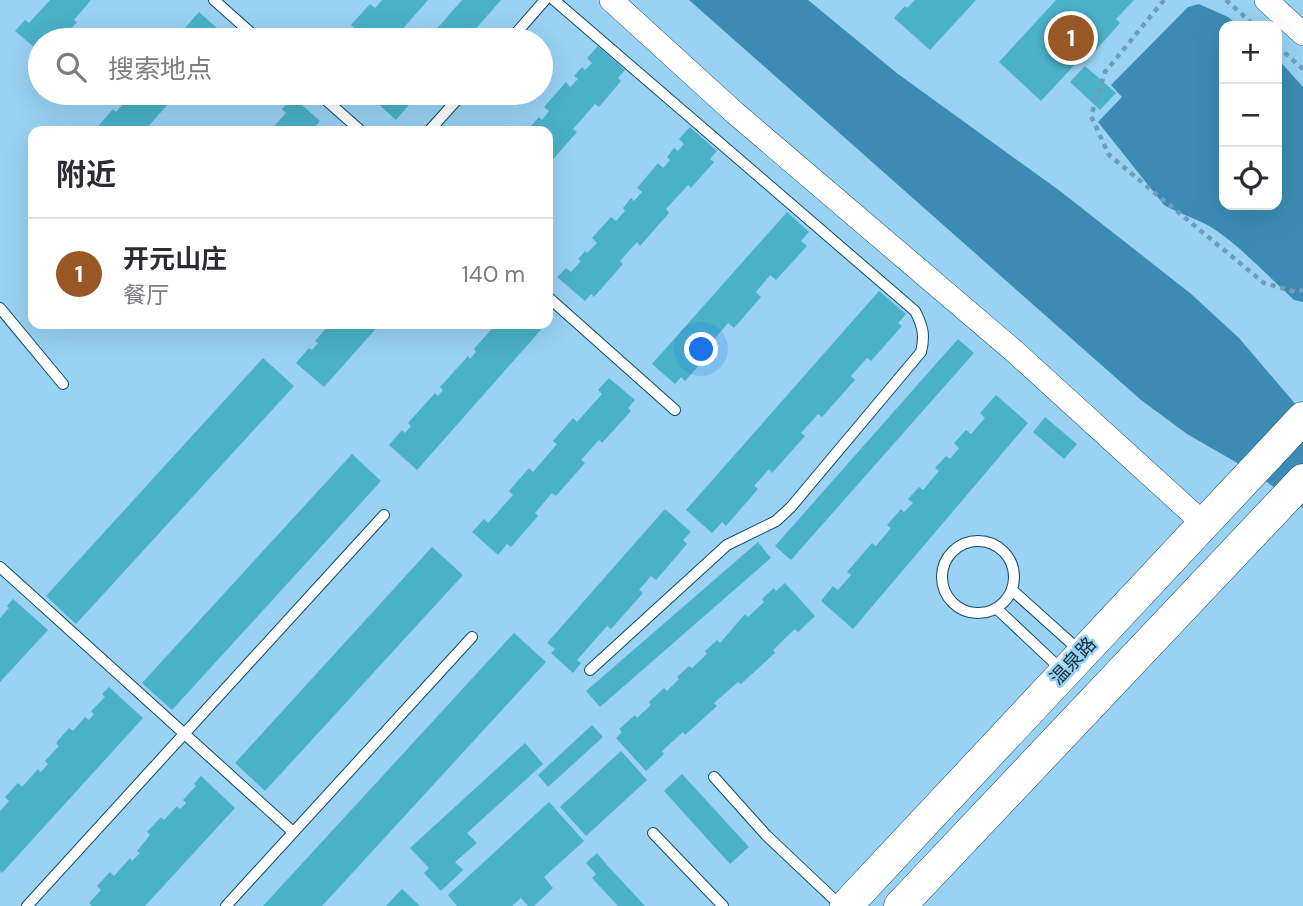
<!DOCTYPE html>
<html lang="zh">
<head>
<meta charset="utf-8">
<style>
	:root { --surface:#fff; --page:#f2f2f3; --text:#2b2b33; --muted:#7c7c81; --line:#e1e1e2; --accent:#995725 }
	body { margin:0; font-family:"DM Sans","Noto Sans SC",sans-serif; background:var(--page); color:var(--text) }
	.controls { position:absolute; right:21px; top:21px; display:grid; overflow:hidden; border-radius:14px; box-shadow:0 7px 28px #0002 }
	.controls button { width:63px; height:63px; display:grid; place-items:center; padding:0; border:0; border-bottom:2px solid var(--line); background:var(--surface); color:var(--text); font:35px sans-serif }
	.you { position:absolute; left:702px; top:350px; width:24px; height:24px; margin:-18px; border:5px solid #fff; border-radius:50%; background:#1a73e8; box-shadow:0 0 0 10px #1a73e833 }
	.badge { display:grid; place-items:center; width:46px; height:46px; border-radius:50%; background:var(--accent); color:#fff; font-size:23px; font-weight:700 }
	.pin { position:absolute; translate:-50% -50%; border:4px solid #fff; box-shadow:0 2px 7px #0006 }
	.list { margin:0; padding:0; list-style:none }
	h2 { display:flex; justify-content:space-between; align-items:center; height:91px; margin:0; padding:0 28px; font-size:30px }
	h2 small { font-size:23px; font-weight:400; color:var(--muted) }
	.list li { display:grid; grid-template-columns:46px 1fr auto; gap:21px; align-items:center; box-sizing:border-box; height:112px; padding:0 28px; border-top:2px solid var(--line) }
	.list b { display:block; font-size:26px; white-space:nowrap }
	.list p { margin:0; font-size:23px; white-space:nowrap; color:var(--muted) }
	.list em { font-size:23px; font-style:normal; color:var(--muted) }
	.icon { flex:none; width:38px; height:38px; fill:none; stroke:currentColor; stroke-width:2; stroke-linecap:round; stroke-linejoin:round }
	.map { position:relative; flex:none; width:1303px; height:906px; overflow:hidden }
	.search { position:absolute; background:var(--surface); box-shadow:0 7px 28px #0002; left:28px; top:28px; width:525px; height:77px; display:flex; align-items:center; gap:18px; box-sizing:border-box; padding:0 24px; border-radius:38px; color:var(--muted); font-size:26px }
	.panel { position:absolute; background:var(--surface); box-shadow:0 7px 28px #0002; left:28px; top:126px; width:525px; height:203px; border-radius:14px }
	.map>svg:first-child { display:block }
	.water { fill:#3c8bb4 }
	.building { fill:#4ab1c8 }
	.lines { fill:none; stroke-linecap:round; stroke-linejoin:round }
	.service-casing { stroke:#0f4b67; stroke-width:12 }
	.minor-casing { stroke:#0f4b67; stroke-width:24 }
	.secondary-casing { stroke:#0f4b67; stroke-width:33 }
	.path { stroke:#6f9db8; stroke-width:4.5; stroke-dasharray:5 5; stroke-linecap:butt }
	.service { stroke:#fff; stroke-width:10 }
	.minor { stroke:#fff; stroke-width:23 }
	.secondary { stroke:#fff; stroke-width:32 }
	.labels { text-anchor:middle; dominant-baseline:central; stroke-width:5; stroke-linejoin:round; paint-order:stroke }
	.street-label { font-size:19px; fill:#162d3a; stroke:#99d2f3 }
</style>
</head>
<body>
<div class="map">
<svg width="1303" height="906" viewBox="0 0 1303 906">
	<rect width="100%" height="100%" fill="#99d2f3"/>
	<!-- water -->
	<path class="water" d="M689 0H808L898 74 1060 191 1190 293 1239 338 1303 413V508L1253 472 1187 434 1141 400Z
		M1199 4 1228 17 1239 26H1224V205H1277V58L1303 87V302L1294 300C1269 277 1244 250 1217 231 1200 219 1181 215 1164 205L1098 122 1122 97 1111 85 1188 7Z"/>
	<!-- building -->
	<path class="building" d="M50 0H91L74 20 77 22 62 40H40V52L15 31 25 20 29 23Z
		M382 0H428L399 33 396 29 386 40H347L356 30 351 25 370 4 375 8Z
		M462 0H501L466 40H427Z
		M915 0H976L930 50 894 18 905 6 907 8Z
		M1056 0H1134L1116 19 1120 23 1096 50 1092 46 1041 101 999 62Z
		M199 12 227 37 224 40H174L179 34 183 38 188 32 184 29Z
		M598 46 625 70 618 78 621 81 599 107 595 104 573 129 577 132 548 165V131H531L533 129 530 127 539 117 542 120 549 111 544 107 566 82 570 87 578 79 574 76 582 67 585 70 592 63 587 58Z
		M1085 66 1116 93 1100 110 1070 82Z
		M128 93H178L144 131H94L113 109 116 112 122 105 119 103Z
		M380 93H419L396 120 374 100Z
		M293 97 320 121 311 131H270L286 113 282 109Z
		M690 127 717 151 710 159 714 162 691 188 688 185 666 209 669 213 640 246 637 242 620 261 623 264 594 297 591 294 585 301 557 277 566 268 571 272 581 261 578 259 585 251 587 253 597 243 592 238 611 217 616 221 625 211 623 208 631 198 634 201 642 192 637 188 658 163 663 168 670 160 667 157 674 148 678 151 684 144 679 139Z
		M787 212 809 232 801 241 807 246 776 280 770 275 756 292 761 297 734 328 728 323 712 342 716 346 685 381 681 377 675 384 652 364Z
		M879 291 906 314 898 323 902 326 871 361 867 358 851 376 855 380 822 417 818 414 801 433 805 436 772 473 769 469 754 486 758 489 726 526 722 522 712 533 686 510Z
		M330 324H380L324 387 296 363 309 348 312 350 318 343 315 341Z
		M496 324H546L417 470 389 445 402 430 405 433 411 426 408 423 435 393 438 396 443 390 440 387 468 356 470 359 476 352 474 349Z
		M958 339 974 353 791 560 775 546Z
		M263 358 294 386 76 624 46 596Z
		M609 378 635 400 628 408 631 411 602 443 599 440 581 460 585 463 556 496 552 493 535 513 538 516 511 547 507 544 498 555 472 532 484 519 488 523 513 495 509 491 529 468 533 472 557 444 553 441 573 418 577 422 602 394 598 390Z
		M996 395 1028 423 853 629 821 601 833 586 838 590 851 575 847 572 872 543 876 546 891 528 887 525 901 509 904 512 913 503 908 499 919 487 923 490 939 471 935 468 946 456 950 459 959 448 954 443 966 430 971 434 985 418 980 413Z
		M1045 417 1077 444 1064 459 1033 432Z
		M352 454 381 481 172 710 142 683Z
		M665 509 691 532 683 540 687 544 656 580 651 576 639 590 643 593 611 629 607 626 577 660 581 663 573 673 551 653 555 649 547 643Z
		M758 542 771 558 600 707 586 691Z
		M432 547 463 575 265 791 235 763Z
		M785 583 815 616 798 632 795 629 773 650 775 653 741 684 738 682 714 703 717 706 685 735 683 732 662 751 664 754 646 771 616 738 622 732 619 729 635 715 637 718 651 705 649 702 664 688 667 691 679 679 677 677 689 666 692 668 707 654 705 651 717 640 720 643 745 614 748 617 764 602 762 599 774 588 776 591Z
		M13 599 48 630 0 682V618L9 608 7 606Z
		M514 633 546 662 322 906H263Z
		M109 687 143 718 2 873 0 871V811L9 801 5 797 18 783 22 787 38 769 41 772 48 764 45 761 59 746 56 743 69 728 73 731 85 717 89 720 94 714 91 711 105 697 102 694Z
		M592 725 603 737 548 787 538 775Z
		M525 743 543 764 467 833 477 843 455 862 463 870 441 891 424 873 429 868 410 848Z
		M621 751 647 780 586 836 560 807Z
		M682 774 749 847 730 864 664 791Z
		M201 776 235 808 145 906H92L89 903 101 890 97 886 110 872 114 876 130 858 132 861 140 853 137 851 150 835 147 832 161 817 164 820 177 806 180 809 186 803 183 800 196 786 194 784Z
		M549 802 584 841 544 877 553 888 534 906H528L521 898 512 906H457L448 895Z
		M597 853 607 865 645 906H618L592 878 596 874 586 863Z
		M402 889 420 906H386Z"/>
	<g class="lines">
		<defs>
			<path id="service" d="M214 0 259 40
				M554 0 915 311C923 326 925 336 921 352L791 507 776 521 727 545 590 670
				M510 40 545 0
				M318 93 361 131
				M429 131 463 93
				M548 297 675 410
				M0 308 63 384
				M942 577a36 36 0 1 1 72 0a36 36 0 1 1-72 0Z
				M0 567 293 832
				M1012 590 1080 651
				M996 608 1063 671
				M714 777 766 835 841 906
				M653 833 723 906
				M27 906 384 515
				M226 906 472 637"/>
			<path id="minor" d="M611 0 735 113 1014 351 1204 524
				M1266 0 1303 34"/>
			<path id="secondary" d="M846 906 1303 418
				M900 906 1303 480"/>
		</defs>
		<!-- service casing -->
		<use href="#service" class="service-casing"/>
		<!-- minor casing -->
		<use href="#minor" class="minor-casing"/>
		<!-- secondary casing -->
		<use href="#secondary" class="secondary-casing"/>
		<!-- path -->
		<path class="path" d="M1164 0 1105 72 1091 116 1109 155 1264 283 1296 292 1303 290
			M1226 0 1255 26
			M1277 46 1303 69"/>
		<!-- service -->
		<use href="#service" class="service"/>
		<!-- minor -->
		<use href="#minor" class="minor"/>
		<!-- secondary -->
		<use href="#secondary" class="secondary"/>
	</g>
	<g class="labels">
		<!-- street labels -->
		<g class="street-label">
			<text transform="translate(1073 661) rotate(-47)">温泉路</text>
		</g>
	</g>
</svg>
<div class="controls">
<button>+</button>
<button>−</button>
<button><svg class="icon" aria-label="locate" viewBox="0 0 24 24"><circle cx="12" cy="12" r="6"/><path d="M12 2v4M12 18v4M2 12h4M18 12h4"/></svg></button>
</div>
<div class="you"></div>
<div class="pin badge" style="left:1071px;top:38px">1</div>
<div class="search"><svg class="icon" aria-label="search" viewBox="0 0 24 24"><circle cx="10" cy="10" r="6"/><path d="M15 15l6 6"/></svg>搜索地点</div>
<section class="panel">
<h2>附近<small></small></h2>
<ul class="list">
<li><span class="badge">1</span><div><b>开元山庄</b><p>餐厅</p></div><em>140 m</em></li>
</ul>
</section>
</div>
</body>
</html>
